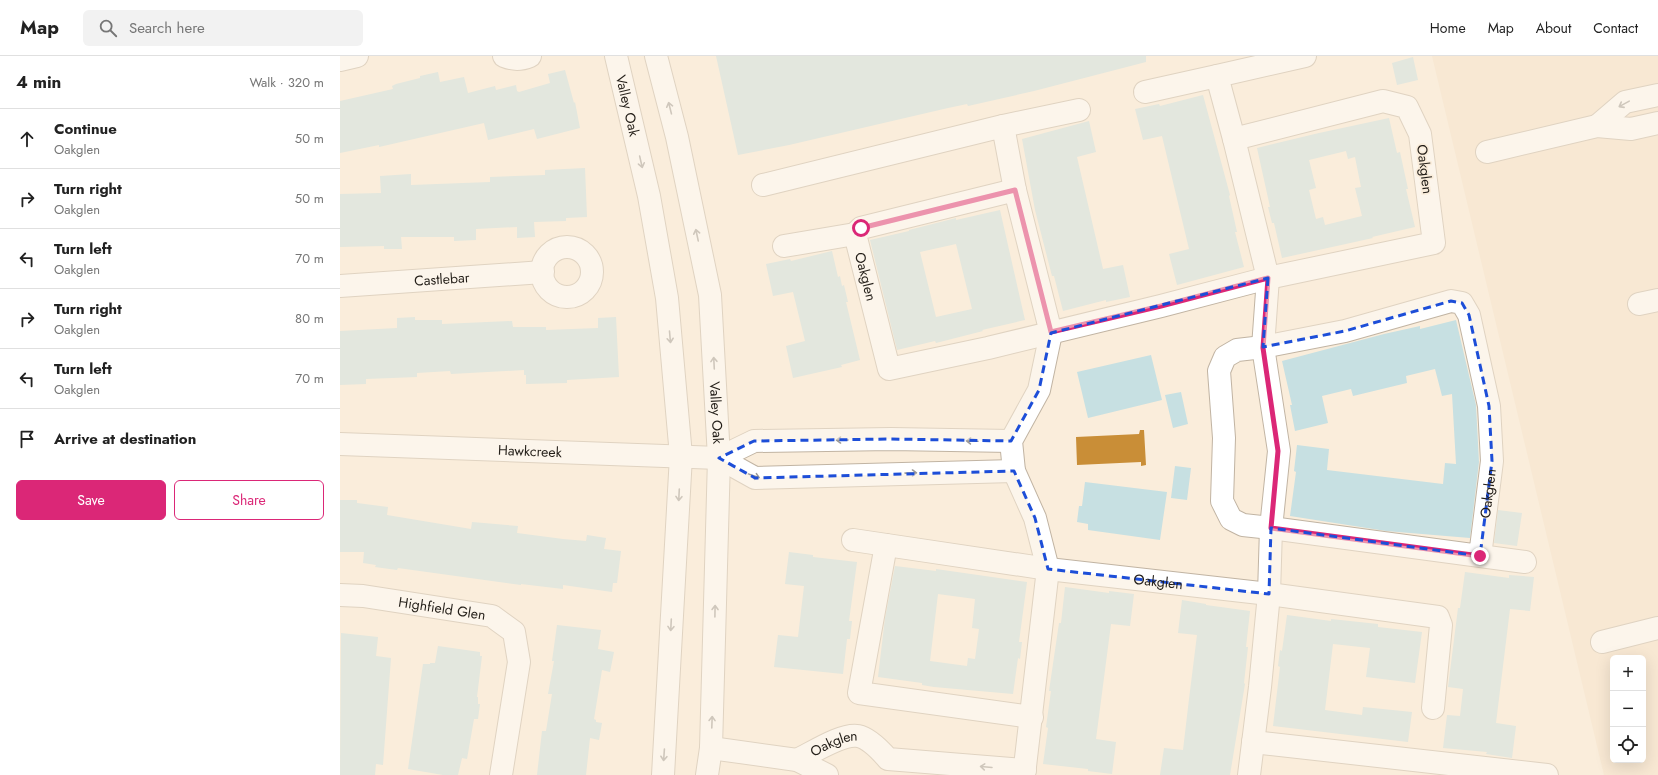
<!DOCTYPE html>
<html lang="en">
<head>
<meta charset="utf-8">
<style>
	:root { --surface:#fff; --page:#f2f2f2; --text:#222; --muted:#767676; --line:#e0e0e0; --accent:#db2777 }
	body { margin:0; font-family:Jost,sans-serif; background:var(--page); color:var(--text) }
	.controls { position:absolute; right:12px; bottom:12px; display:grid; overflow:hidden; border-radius:6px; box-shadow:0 4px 16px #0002 }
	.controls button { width:36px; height:36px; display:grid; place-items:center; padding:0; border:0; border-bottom:1px solid var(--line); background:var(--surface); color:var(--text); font:20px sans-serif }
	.stop { position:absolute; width:12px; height:12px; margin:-9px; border:3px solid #db2777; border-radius:50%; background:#fff }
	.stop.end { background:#db2777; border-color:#fff; box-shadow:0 1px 4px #0008 }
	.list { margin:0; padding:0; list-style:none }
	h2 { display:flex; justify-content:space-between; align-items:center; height:52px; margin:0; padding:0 16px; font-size:17px }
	h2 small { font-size:13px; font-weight:400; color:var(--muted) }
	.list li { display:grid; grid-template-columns:26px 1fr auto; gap:12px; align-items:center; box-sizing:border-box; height:60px; padding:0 16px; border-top:1px solid var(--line) }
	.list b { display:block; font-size:15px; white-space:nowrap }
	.list p { margin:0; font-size:13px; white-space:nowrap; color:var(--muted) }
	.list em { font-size:13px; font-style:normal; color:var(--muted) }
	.actions { display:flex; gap:8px; padding:12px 16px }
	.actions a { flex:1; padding:9px 0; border:1px solid var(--accent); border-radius:6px; text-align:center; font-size:14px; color:var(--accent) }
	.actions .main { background:var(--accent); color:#fff }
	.icon { flex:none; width:22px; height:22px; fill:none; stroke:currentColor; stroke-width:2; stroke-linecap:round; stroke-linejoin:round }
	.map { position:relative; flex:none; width:1318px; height:719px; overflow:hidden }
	header { display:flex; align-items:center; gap:24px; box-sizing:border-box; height:56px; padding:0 20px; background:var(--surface); border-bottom:1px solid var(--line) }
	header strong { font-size:19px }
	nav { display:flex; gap:22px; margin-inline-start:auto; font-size:14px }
	.search { width:280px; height:36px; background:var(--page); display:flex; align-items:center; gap:10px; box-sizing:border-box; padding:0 14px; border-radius:6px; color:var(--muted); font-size:15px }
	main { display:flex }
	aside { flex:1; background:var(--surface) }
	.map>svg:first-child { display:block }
	.built { fill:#f5e2ca; fill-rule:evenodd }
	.water { fill:#c98e37 }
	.building { fill:#c7e0e2; fill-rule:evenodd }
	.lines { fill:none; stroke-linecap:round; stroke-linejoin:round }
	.minor-casing { stroke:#c1b4a3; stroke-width:24 }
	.minor { stroke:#fff; stroke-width:22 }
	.oneway { stroke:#9c9a97 }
	.route { stroke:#db2777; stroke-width:5 }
	.marked { fill:none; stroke:#1d4ed8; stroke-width:3; stroke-dasharray:8 5; stroke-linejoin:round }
	.labels { text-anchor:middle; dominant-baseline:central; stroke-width:3.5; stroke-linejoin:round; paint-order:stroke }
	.street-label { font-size:14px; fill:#231e18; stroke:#faeddb }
</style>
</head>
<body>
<header>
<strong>Map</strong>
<div class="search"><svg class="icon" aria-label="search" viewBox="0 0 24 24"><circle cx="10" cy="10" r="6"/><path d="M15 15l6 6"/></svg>Search here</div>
<nav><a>Home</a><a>Map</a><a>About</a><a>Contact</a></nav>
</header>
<main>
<aside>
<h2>4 min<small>Walk · 320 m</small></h2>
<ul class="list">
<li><svg class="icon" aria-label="ahead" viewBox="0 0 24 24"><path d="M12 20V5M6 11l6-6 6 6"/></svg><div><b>Continue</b><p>Oakglen</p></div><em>50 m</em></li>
<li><svg class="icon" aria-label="right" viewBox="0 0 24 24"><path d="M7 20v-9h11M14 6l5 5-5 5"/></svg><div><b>Turn right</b><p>Oakglen</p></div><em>50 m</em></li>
<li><svg class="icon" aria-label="left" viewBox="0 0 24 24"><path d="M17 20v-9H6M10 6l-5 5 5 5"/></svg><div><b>Turn left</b><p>Oakglen</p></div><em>70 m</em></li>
<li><svg class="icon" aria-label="right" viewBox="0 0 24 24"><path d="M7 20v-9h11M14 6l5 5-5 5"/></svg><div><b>Turn right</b><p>Oakglen</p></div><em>80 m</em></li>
<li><svg class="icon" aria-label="left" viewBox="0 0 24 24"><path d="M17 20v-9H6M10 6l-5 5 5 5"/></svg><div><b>Turn left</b><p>Oakglen</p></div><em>70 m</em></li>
<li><svg class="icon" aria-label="arrive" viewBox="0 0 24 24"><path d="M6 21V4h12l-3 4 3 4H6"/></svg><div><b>Arrive at destination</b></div></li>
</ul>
<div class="actions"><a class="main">Save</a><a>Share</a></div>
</aside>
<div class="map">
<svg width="1318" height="719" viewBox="0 0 1318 719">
	<rect width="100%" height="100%" fill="#faeddb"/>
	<!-- built -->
	<path class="built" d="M1092 0H1318V719H1264ZM1273 602H1303V704H1273Z"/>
	<!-- water -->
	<path class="water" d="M800 374H804L806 409 801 410V406L737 409 736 381 799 378Z"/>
	<!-- building -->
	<path class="building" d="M376 0H806V6L694 35 628 50 627 48 608 52 449 89 398 99Z
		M1073 1 1078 24 1057 29 1052 7Z
		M225 14 234 47 235 46 240 72 197 83 194 73 148 84 144 67 39 91V89L0 97V45L53 33 52 30 56 28 80 22V20L98 16 100 26 124 21 128 37 155 30 156 34 176 29 177 35 179 36 210 27 208 18Z
		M863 39 890 139 889 140 897 176H895L904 211 837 229 829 198 849 193 822 80 803 84 795 53 819 48 820 50Z
		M1049 62 1057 97 1060 96 1068 133H1066L1075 171 1032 181 1033 182 942 202 934 167H932L928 151H930L917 92 979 77ZM1006 95 1008 103 1015 101 1021 131 1015 132 1022 160 985 169 983 161 976 163 969 134 976 132 969 104Z
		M749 65 756 96 737 101 763 213 783 209 790 241 766 246V244L723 255 714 220H712L695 154 682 83Z
		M245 112 247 161 226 162V165L194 166 195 181 177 182V171L136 173V184L114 185V181H61L62 193H44V190L0 191V138L41 137 40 120 71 118V129L150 126V121L205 119V114Z
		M660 154 685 264 642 274 643 275 596 287 595 285 557 294 530 184 569 175V174L616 162V164ZM616 188 632 253 596 261 580 196Z
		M492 195 498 221 500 220 502 230 504 229 508 246H506L520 304 501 309 502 311 453 322 446 290 465 285 453 236 433 240 426 208 450 203 451 205Z
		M75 261V264H102V268L172 265 173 271H206V274L258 272V262L276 261 279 321 227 324V327L186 328V319H184V314L111 318 110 315 77 317V321L26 323V328L0 329V275L57 272V262Z
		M1116 264 1136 349 1139 406 1130 482 1046 475 950 460 956 416 954 415 957 389 989 393 987 414 1103 428 1105 407 1116 408 1112 338 1102 340 1095 313 1066 320 1067 327 1013 340 1011 333 982 340 988 367 955 375 950 349H952L942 305 1044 278 1080 270V273Z
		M811 299 822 344 748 362 737 316Z
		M841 336 848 368 833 372 825 339Z
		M835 410 851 412 847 444 831 442Z
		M745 426 827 436 820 484 748 474V468L737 466 739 450H742Z
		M0 444H17V447L48 451 47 459 131 473 132 466 178 470 177 477 223 483 246 485 247 479 266 482 264 493 281 495 277 527H273L272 536 223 529V533L181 528V529L58 512 57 514 35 511 36 509 23 507 24 496H0Z
		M1158 454 1182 457 1177 490 1154 487Z
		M449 496 473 499V501L517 506 509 565H512L510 583H507L503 618 434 611 438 579 458 581 464 530 445 528Z
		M555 510 596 515V513L687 526 679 586H682L680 603 678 602 673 638 594 631 582 629V627L538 621 545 562ZM598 538 635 543 632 572 639 573 635 603 628 602 627 610 590 605Z
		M1125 516 1169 522V519L1194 521 1190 555 1170 553 1156 667 1176 670 1172 702 1146 698 1147 696 1103 692 1107 659 1120 660 1123 633 1108 631 1118 552H1120Z
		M725 531 769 537V535L794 538 790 570 771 568 756 683 776 686 772 718 748 715V713L703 708 708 672 706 671 711 635H709L719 567H721Z
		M842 544 866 548V549L910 555 906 591H908L904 627 905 628 890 719H820L824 692 843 694 849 643 857 579 838 577Z
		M947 559 991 565V563L1038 568V571L1082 576 1075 627 1026 621 1030 592 993 588 985 654 1022 659 1023 651 1072 656 1068 686 933 670 940 611 938 610 940 594 942 595Z
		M217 569 261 574 258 593 274 596 270 616 262 614 254 663 256 664V666L262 667 259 684 250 682 246 719H197L202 675H206L212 638H208L214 605H212Z
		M1 577 38 581 36 600 51 602 43 709 36 708 35 719H0Z
		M98 590 140 596V600H142L137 641H138V648H140L138 663H134L127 703 122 702 118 719H103L68 713 83 608H90V607H95Z"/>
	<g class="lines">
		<defs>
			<g id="minor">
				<path d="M164 0C174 4 180 4 190 0"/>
				<path id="s1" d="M276 0 309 140 327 242 341 400 323 719"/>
				<path id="s2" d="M316 0 337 81 370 239 379 402 371 692 367 719"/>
				<path d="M0 4 17 0"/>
				<path d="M805 36 877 20"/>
				<path d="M663 70 739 54"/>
				<path d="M1257 70 1285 46 1318 39"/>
				<path d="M1147 96 1257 70 1291 73 1318 67"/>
				<path d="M423 129 663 70 675 134 711 277 699 334 671 385 674 415 695 462 708 513 684 719"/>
				<path id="s3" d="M675 134 521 172 515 178 549 313 648 292 821 250 928 222 1094 187 1080 78 1067 51 1043 45 894 83"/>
				<path d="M444 190 515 178"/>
				<circle cx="227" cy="216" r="25"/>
				<path id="s4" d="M0 230 203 216"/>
				<path d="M1299 248 1318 244"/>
				<path id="s5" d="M0 388 379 402 415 422 674 415"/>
				<path d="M379 402 414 385 551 383 671 385"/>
				<path id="s6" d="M513 484 708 513 929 538 1098 561 1101 569 1093 652"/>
				<path d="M546 489 519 637 692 661"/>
				<path id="s7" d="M1140 500 1152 405 1149 350 1129 259 1122 247 1111 245 1005 275 923 291 897 294 885 301 879 315 884 382 882 445 891 463 903 469 931 472 1185 506"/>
				<path id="s8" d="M0 539 23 540 152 560 174 576 179 606 161 719"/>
				<path d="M1262 586 1318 572"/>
				<path d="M913 686 1207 719"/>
				<path d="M371 692 457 704 487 719"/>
				<path id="s9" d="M457 704C472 697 502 677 518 680 529 682 541 695 548 703L685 714"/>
				<path d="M909 719 920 631 929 538 931 472 939 395 923 291 928 222 894 83 877 20 965 0"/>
			</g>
		</defs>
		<!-- minor casing -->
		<use href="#minor" class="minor-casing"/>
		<!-- minor -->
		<use href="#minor" class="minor"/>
	</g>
	<!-- one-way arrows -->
	<defs><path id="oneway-shaft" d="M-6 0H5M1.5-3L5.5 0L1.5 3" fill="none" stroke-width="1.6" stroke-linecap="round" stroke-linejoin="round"/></defs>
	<g class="oneway">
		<use href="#oneway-shaft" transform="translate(1284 48) rotate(151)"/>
		<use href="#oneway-shaft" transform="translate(330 52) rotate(-104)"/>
		<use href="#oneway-shaft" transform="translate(301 106) rotate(77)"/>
		<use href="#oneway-shaft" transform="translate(357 179) rotate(-102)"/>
		<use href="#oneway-shaft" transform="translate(330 281) rotate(85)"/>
		<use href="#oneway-shaft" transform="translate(374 307) rotate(-93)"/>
		<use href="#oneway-shaft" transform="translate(502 384) rotate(179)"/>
		<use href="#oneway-shaft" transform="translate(632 385) rotate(-178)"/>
		<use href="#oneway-shaft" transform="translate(571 417) rotate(-1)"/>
		<use href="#oneway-shaft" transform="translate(414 420) rotate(19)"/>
		<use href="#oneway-shaft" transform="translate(339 439) rotate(93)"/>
		<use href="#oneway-shaft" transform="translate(375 555) rotate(-89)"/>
		<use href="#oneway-shaft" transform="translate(331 569) rotate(93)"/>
		<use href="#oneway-shaft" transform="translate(372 666) rotate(-88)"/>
		<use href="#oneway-shaft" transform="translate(324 699) rotate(94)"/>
		<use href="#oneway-shaft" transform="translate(646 711) rotate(-175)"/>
	</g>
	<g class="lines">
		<!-- route -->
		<path class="route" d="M521 172 675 134 711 276 821 250 928 222 923 292 938 395 931 472 1140 500"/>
	</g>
	<!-- marked area -->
	<path d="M0 0H1318V719H0ZM928 222 923 291 1005 275 1111 245 1122 247 1129 259 1149 350 1152 405 1140 500 931 472 929 538 708 513 695 462 674 415 415 422 379 402 414 385 551 383 671 385 699 334 711 277Z" fill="#faeddb" fill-opacity=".55" fill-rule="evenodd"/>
	<path class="marked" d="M928 222 923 291 1005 275 1111 245 1122 247 1129 259 1149 350 1152 405 1140 500 931 472 929 538 708 513 695 462 674 415 415 422 379 402 414 385 551 383 671 385 699 334 711 277Z"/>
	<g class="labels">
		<!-- street labels -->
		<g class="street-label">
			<text stroke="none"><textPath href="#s1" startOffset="51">Valley Oak</textPath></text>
			<text transform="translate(1085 113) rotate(83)">Oakglen</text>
			<text stroke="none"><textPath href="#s3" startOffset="211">Oakglen</textPath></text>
			<text stroke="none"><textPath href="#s4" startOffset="102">Castlebar</textPath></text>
			<text stroke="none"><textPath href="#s2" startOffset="363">Valley Oak</textPath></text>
			<text stroke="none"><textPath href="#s5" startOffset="190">Hawkcreek</textPath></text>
			<text stroke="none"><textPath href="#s7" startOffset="63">Oakglen</textPath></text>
			<text stroke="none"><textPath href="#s6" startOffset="308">Oakglen</textPath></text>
			<text stroke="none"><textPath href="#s8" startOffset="103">Highfield Glen</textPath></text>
			<text stroke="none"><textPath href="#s9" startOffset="41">Oakglen</textPath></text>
		</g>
	</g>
</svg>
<div class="controls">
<button>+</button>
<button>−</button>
<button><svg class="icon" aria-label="locate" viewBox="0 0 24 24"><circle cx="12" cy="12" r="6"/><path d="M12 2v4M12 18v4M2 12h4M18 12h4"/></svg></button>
</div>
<div class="stop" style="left:521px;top:172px"></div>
<div class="stop end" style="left:1140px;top:500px"></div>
</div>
</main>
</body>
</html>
